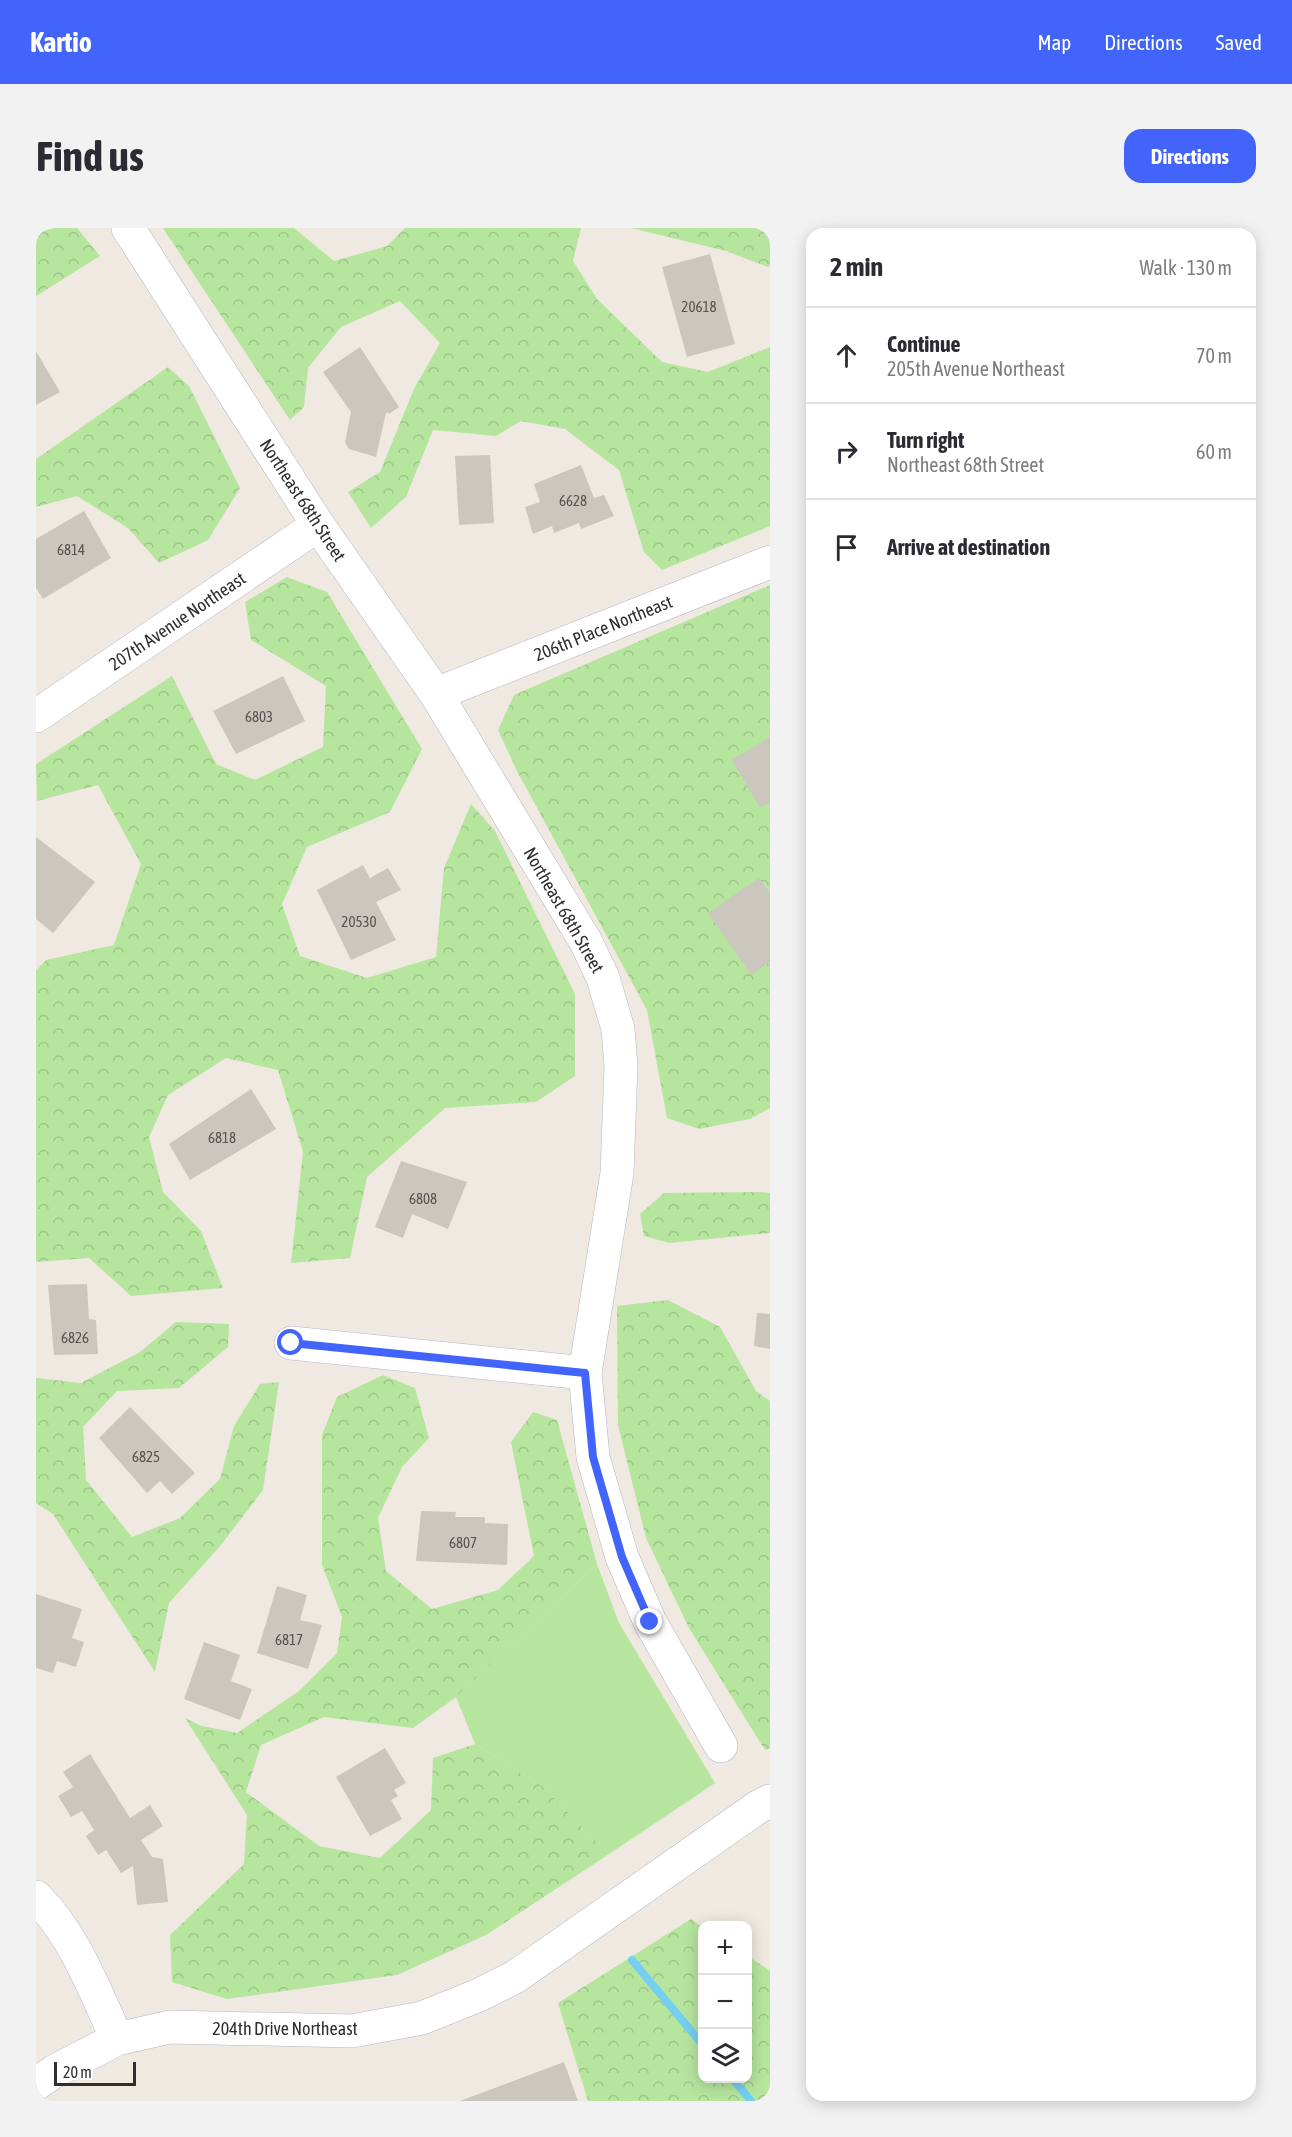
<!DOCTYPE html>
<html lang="en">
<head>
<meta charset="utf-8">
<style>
	:root { --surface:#fff; --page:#f2f2f3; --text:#2b2b33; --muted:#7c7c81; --line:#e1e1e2; --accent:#4264fb }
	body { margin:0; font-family:"Asap Condensed",sans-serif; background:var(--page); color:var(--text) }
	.controls { position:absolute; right:18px; bottom:18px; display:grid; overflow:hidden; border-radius:12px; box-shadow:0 3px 15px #0003 }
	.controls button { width:54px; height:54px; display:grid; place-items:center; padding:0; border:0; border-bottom:2px solid var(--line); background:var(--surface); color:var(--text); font:30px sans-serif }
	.scale { position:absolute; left:18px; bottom:15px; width:82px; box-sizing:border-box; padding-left:6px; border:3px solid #2e2e2e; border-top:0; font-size:16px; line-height:21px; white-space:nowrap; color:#2e2e2e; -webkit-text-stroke:4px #fff; paint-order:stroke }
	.stop { position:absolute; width:18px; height:18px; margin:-14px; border:4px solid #4264fb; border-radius:50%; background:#fff }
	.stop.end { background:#4264fb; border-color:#fff; box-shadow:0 2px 6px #0008 }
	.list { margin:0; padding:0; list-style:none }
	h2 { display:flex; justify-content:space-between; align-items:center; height:78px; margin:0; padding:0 24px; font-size:26px }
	h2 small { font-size:20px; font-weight:400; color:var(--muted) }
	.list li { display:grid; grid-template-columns:39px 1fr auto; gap:18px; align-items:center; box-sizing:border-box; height:96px; padding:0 24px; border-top:2px solid var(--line) }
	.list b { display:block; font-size:22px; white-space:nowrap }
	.list p { margin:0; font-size:20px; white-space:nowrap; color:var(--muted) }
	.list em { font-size:20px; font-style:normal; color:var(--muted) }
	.icon { flex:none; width:33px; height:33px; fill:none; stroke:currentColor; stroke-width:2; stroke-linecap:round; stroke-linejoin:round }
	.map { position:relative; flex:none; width:734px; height:1873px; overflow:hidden; border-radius:18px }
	header { display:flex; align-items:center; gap:36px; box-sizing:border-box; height:84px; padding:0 30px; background:var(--accent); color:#fff }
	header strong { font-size:28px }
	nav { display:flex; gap:33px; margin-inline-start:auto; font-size:21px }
	.intro { display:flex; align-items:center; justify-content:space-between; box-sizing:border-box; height:144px; padding:0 36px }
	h1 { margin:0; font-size:42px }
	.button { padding:15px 27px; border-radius:18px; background:var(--accent); color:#fff; font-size:21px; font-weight:700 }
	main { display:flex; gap:36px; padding:0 36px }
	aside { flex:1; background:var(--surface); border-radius:18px; box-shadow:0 3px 15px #0003 }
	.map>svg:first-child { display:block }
	.grass { fill:#b6e59e }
	.forest { fill:url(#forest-crowns) }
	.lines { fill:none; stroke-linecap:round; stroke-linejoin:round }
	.stream { stroke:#75cff0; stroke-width:8 }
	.building { fill:#cbc7bf }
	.minor-casing { stroke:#b4b7c1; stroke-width:34 }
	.minor { stroke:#fff; stroke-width:33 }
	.route { stroke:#4264fb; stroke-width:8 }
	.labels { text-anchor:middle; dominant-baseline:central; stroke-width:4.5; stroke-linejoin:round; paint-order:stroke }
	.number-label { font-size:15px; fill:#555452 }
	.street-label { font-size:18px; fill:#2e2e2e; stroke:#fff }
</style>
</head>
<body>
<header>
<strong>Kartio</strong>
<nav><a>Map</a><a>Directions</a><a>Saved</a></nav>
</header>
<div class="intro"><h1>Find us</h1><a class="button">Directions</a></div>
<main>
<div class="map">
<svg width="734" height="1873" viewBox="0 0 734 1873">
	<defs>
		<pattern id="forest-crowns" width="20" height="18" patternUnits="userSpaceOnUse" patternTransform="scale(1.5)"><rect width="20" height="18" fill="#b6e59e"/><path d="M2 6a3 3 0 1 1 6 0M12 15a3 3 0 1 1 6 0" fill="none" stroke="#9dc588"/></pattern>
	</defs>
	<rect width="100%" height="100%" fill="#efe9e1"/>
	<!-- grass -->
	<path class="grass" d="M561 1336 583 1395 679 1555 573 1626 507 1559 439 1516 420 1469Z"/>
	<!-- forest -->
	<path class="forest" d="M19 0H41L64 28 0 68V5Z
		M127 0H258L298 33 351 18 369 0H545L537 33 561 71 626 134 672 144 734 119V298L626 342 608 324 583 242 529 201 485 193 460 208 397 202 370 269 335 300 312 264 344 244 378 161 404 115 364 73 305 99 272 140 268 179 254 192Z
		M595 0H734V38L732 39 690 23Z
		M132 139 153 158 204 260 172 312 123 335 92 300 41 268 0 279V231Z
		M251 349 291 364 386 521 354 584 271 619 246 676 264 728 331 750 400 729 408 640 435 576 459 603 539 766V848L500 874 409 880 331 949 314 1030 255 1035 267 924 242 842 190 830 132 867 113 909 127 964 165 1003 187 1060 95 1068 53 1030 0 1034V743L10 732 78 717 105 636 62 557 1 573 0 536 136 448 180 536 219 552 287 519 290 458 215 412 209 374Z
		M734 357V880L714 891 663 901 631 890 611 782 481 543 462 502 478 467Z
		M723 964 734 965V1005L633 1015 608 1008 604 986 628 965Z
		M632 1072 684 1099 720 1163 734 1173V1520L729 1522 653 1400 610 1310 582 1197 581 1078Z
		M140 1094 193 1096 192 1119 143 1160 81 1163 47 1199 50 1252 96 1309 144 1290 184 1251 198 1198 224 1156 243 1154 227 1262 185 1317 133 1375 119 1444 17 1286 0 1275V1150L45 1155 104 1124Z
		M347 1147 379 1160 393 1210 366 1239 342 1290 350 1343 396 1381 462 1362 498 1328 475 1214 497 1184 521 1192 561 1336 420 1469 377 1500 288 1489 225 1517 210 1564 283 1618 344 1630 395 1582 397 1530 439 1516 507 1559 573 1626 450 1707 361 1747 191 1771 136 1754 134 1707 208 1636 211 1587 149 1490 166 1498 201 1505 263 1463 301 1425 306 1389 286 1337V1207L301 1169Z
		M655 1691 666 1699V1850H712V1728L734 1743V1873H552L522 1775Z"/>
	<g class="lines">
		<!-- stream -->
		<path class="stream" d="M596 1732 666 1816
			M696 1850 715 1873"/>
	</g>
	<!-- building -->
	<path class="building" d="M674 26 699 116 651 129 626 39Z
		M324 119 363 179 353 186 352 184 350 185 340 229 313 221 309 214 315 184 287 144Z
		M0 123 24 164 0 177Z
		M454 227 458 295 423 297 419 228Z
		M545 237 558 270 568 267 578 288 545 301 543 295 518 305 516 298 497 306 489 279 504 274 498 256Z
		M48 283 75 330 7 371 0 360V311Z
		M247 448 269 493 200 526 177 483Z
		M734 509V574L724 580 696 532Z
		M0 609 59 654 17 705 0 691Z
		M327 637 334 650 352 640 365 662 340 674 360 712 315 732 281 662Z
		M723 650 734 665V734L715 747 672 685Z
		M215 861 240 901 154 952 133 916Z
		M365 933 431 954 412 1001 376 986 367 1010 339 999Z
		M51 1056 53 1091 60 1092 62 1126 18 1127 12 1057Z
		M721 1085 734 1086V1121L718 1118Z
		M94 1179 159 1245 136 1266 124 1253 111 1265 63 1210Z
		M385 1283 420 1284 419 1289H449V1295L472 1296 471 1337 380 1333Z
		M241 1358 271 1367 264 1392 286 1397 272 1441 221 1425Z
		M0 1366 46 1381 36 1410 48 1414 40 1439 21 1433 17 1445 0 1440Z
		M168 1414 204 1427 195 1453 216 1461 204 1492 148 1471Z
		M349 1520 370 1555 358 1562 362 1568 355 1572 366 1591 334 1608 300 1549Z
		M54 1526 94 1590 114 1577 127 1598 105 1612 116 1629 127 1631 132 1674 101 1677 97 1638 85 1645 70 1622 62 1627 50 1608 58 1602 46 1583 35 1589 22 1568 37 1559 27 1544Z
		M528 1834 542 1873H424Z"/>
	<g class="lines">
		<defs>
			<path id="minor" d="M92 0 282 297 400 466 550 714 567 750 582 801 585 838 581 945 549 1145 557 1229 586 1329 614 1394 685 1518
				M400 466 734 334
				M0 488 282 297
				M255 1115 549 1145
				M0 1669C39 1708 58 1761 81 1811
				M0 1856 19 1843 81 1811 134 1799 316 1803 386 1790 443 1767 479 1749 722 1579 734 1573"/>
		</defs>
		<!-- minor casing -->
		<use href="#minor" class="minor-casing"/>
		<!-- minor -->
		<use href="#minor" class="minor"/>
	</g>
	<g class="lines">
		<!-- route -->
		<path class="route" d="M255 1115 549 1145 557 1229 586 1329 614 1394"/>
	</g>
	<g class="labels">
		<!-- number labels -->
		<g class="number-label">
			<text x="663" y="78">20618</text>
			<text x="537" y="272">6628</text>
			<text x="35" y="321">6814</text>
			<text x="223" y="488">6803</text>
			<text x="323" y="693">20530</text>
			<text x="186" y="909">6818</text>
			<text x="387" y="970">6808</text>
			<text x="39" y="1109">6826</text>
			<text x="110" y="1228">6825</text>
			<text x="427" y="1314">6807</text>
			<text x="253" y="1411">6817</text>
		</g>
		<!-- street labels -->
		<g class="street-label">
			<text transform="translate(267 272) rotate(57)">Northeast 68th Street</text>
			<text transform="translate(141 393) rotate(-34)">207th Avenue Northeast</text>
			<text transform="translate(567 400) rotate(-22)">206th Place Northeast</text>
			<text transform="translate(528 682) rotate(60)">Northeast 68th Street</text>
			<text x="249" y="1800">204th Drive Northeast</text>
		</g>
	</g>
</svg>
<div class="controls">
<button>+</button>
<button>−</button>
<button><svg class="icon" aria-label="layers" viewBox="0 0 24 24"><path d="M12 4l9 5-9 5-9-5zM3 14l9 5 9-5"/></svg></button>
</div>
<div class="scale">20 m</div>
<div class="stop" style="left:255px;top:1115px"></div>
<div class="stop end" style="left:614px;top:1394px"></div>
</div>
<aside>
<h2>2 min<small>Walk · 130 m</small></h2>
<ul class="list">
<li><svg class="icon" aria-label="ahead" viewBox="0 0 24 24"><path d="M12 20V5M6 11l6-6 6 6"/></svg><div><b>Continue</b><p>205th Avenue Northeast</p></div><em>70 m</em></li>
<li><svg class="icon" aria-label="right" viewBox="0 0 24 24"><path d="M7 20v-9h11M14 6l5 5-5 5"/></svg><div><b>Turn right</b><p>Northeast 68th Street</p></div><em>60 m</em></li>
<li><svg class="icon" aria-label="arrive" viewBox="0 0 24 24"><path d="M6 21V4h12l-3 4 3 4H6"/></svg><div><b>Arrive at destination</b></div></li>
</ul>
</aside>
</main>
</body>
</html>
